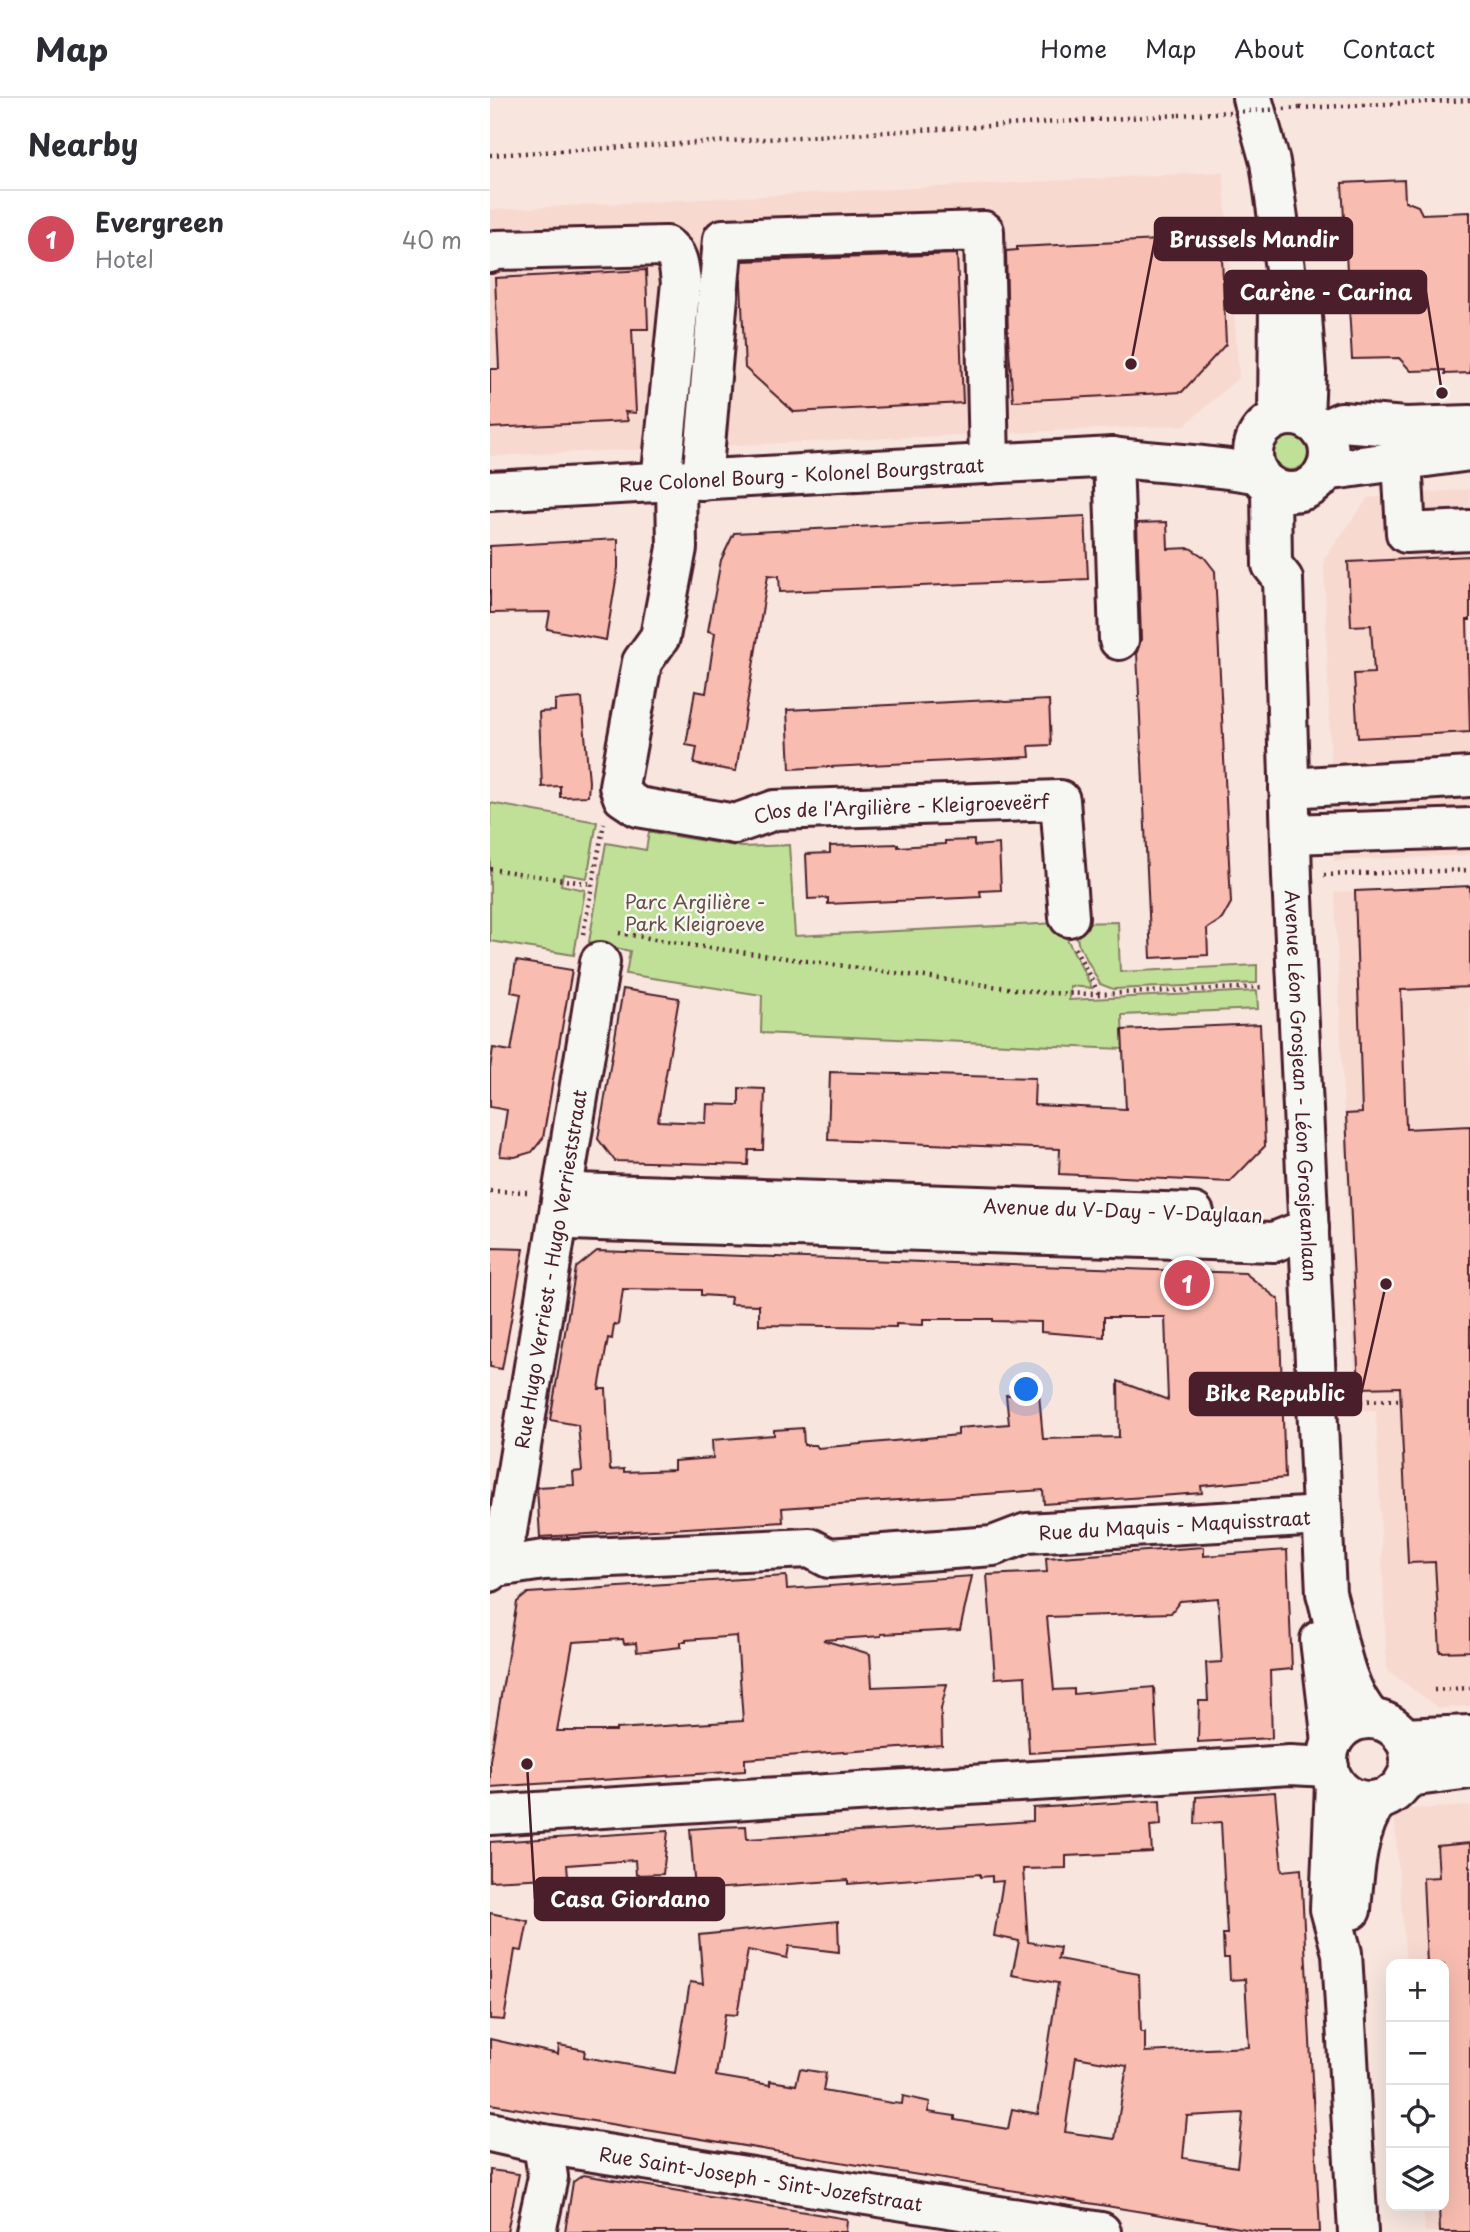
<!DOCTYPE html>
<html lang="en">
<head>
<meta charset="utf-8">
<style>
	:root { --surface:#fff; --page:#f7f7f7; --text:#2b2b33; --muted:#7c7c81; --line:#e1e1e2; --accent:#d1495b }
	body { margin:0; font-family:"Playpen Sans",sans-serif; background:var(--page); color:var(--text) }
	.controls { position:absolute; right:21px; bottom:21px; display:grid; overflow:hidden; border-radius:14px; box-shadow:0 7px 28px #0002 }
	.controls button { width:63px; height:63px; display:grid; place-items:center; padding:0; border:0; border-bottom:2px solid var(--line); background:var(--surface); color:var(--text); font:35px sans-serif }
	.you { position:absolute; left:537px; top:1292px; width:24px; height:24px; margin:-18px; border:5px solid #fff; border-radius:50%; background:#1a73e8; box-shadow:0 0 0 10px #1a73e833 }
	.badge { display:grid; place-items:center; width:46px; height:46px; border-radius:50%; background:var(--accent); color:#fff; font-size:23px; font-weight:700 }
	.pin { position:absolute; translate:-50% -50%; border:4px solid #fff; box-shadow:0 2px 7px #0006 }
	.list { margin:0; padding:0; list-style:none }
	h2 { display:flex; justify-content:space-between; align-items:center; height:91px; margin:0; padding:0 28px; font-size:30px }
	h2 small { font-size:23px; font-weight:400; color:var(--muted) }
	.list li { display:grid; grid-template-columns:46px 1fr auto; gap:21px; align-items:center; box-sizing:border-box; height:98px; padding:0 28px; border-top:2px solid var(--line) }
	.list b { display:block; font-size:26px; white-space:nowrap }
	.list p { margin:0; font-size:23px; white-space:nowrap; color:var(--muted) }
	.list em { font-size:23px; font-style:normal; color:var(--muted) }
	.icon { flex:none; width:38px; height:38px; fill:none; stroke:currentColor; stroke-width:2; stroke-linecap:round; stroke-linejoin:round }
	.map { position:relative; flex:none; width:980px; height:2134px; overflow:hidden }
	header { display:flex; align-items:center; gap:42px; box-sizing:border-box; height:98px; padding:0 35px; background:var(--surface); border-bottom:2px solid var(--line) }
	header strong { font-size:33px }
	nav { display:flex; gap:38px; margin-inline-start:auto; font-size:24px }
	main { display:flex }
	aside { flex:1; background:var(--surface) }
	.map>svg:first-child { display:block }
	.built { fill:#f7d9d0 }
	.green { fill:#c0e098; stroke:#858062; stroke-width:2 }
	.building { fill:#f8bdb0; stroke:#4a1f2b; stroke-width:2; fill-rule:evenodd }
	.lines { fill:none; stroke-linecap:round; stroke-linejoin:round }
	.minor-casing { stroke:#4a1f2b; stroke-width:44 }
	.path { stroke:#4a1f2b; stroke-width:4.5; stroke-dasharray:2 5; stroke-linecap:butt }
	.minor { stroke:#f6f6f2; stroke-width:38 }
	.path-bridge { stroke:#4a1f2b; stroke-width:4.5; stroke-dasharray:2 5; stroke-linecap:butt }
	.labels { text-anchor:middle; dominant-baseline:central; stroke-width:5; stroke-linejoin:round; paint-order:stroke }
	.street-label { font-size:19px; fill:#4a1f2b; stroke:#f6f6f2 }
	.park-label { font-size:19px; fill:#684f46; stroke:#f6f6f2 }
	.leader { fill:none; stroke:#4a1f2b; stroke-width:2.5 }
	.callout-dot { fill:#4a1f2b; stroke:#f6f6f2; stroke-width:2.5 }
	.callout { fill:#4a1f2b; stroke:#4a1f2b; stroke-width:2.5 }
	.callout-label { font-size:21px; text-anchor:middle; font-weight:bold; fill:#fff }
</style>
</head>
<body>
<header>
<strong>Map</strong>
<nav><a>Home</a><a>Map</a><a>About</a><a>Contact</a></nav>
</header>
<main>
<aside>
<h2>Nearby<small></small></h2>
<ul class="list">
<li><span class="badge">1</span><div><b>Evergreen</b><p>Hotel</p></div><em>40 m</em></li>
</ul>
</aside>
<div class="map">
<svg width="980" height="2134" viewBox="0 0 980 2134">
	<rect width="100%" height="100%" fill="#f7e5de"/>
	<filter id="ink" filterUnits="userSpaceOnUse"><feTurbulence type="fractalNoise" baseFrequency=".0143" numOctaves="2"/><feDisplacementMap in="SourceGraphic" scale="14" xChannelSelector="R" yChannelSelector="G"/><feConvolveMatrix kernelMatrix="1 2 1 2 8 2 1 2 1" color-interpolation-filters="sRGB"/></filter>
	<g filter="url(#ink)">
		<!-- built -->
		<path class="built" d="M733 74 749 279 695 327 0 358V112Z
			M980 391V757L844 763 834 461 878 400Z
			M980 788V1608L949 1610 897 1572 886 1312H866L845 794Z
			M980 1708V2134H935L933 2108H954V1866H916L904 1712Z"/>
		<!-- green -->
		<path class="green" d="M784 355a17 17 0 1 1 34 0a17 17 0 1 1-34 0Z
			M0 705 107 724 97 780 73 776 71 787 95 792 84 857 0 843Z
			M159 734 252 749 299 747 305 838 569 825 602 890 580 888 579 902 767 893 768 911 632 917 633 951 271 935 272 897 136 876 140 853 99 844 116 745 156 752Z
			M628 824 630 874 767 867V885L623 891 610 886 588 845 585 825Z"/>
		<!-- building -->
		<path class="building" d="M914 82 915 103 928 108 932 116 980 114V275L955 276V272L921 273 909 260 862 261 852 85Z
			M731 139 736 246 692 294 523 303 518 239 516 153 527 152V149Z
			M467 156 473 305 304 314 255 270 251 186 253 163Z
			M156 172 158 231H142L146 315 135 314 138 323 0 330V271H9L5 180Z
			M595 418 598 481 290 494 289 478 278 477 246 673 204 666 207 649 196 647 205 593 216 595 225 535 218 533 231 462 244 435Z
			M677 424 678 451 700 450 714 459 725 473 741 805 732 821 717 831 718 857 661 860 647 554 651 541 647 425Z
			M128 441V470L116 542 57 531 60 514 0 515V448Z
			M980 458V522H977L980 634 868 640 864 576 884 575 881 527 861 528 858 464Z
			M92 600 99 684 98 698 70 699V688L52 689 49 614 65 613V602Z
			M502 602 515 604 559 602 561 647 539 648 540 659 300 671 297 612Z
			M484 742V748L509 746 511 792 490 793 491 799 471 800 338 806V800L318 801 316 756 340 755V748L408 746V749L455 746V743Z
			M980 788V889L911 892 916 1031 980 1028V1553L950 1554 945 1464 918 1465 910 1289 869 1290 856 1016 872 1015 865 793Z
			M26 863 82 872 53 1040 42 1054 25 1059 10 1058 17 1012 0 1009V971L3 950 21 953 31 896 21 894Z
			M133 891 189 900 168 1023 216 1025 217 1006 249 1007V990L275 991 273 1052H259L258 1067 125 1063 108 1041Z
			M770 926 775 1048 740 1084 569 1076 570 1051 338 1042 340 974 545 980 544 1007 636 1011 632 932Z
			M0 1150 34 1151 12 1271 0 1269Z
			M107 1153 755 1175 789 1202 795 1380 711 1388 712 1395 554 1406 553 1392 292 1410 293 1424 50 1439 47 1389 84 1387 83 1374 92 1373 88 1327 60 1322 86 1170ZM133 1191 211 1192V1197L241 1199 240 1206 269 1207V1227L406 1229V1226L433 1227V1221H503V1223L551 1224V1234L614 1239V1219H675L678 1302 628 1283 629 1339 553 1341 549 1296 516 1297 519 1326 468 1330V1337L328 1350 326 1347H314L313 1330 284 1332V1337L222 1342 223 1360 184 1363V1372L134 1374V1371L120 1372 116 1291H109L118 1240 122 1241 124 1226 128 1227Z
			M714 1449V1458L797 1452 802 1571 780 1573 782 1640 708 1644 709 1603H718L716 1565 732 1564 728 1500 690 1503 681 1515 557 1519 564 1592 584 1591V1596L664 1589 667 1647 539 1655 535 1578 505 1580 497 1477 557 1474 556 1460Z
			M296 1478 297 1491 482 1478 470 1532 391 1536V1538L333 1542 380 1556 382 1589 457 1586 451 1611 452 1647 255 1661V1673L0 1689V1662L27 1504 38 1495ZM247 1538 253 1623 126 1631V1633H67L83 1544 133 1541 134 1546 146 1545 147 1554 191 1549V1544H196V1542Z
			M785 1694 792 1773 811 1771 830 2134H774L0 2006V1941L68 1956 69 1947 95 1952 94 1959 185 1975 200 1884 213 1886 209 1837 348 1823 349 1854 299 1848 297 1860 258 1852 247 1917 235 1916 226 1978 280 1987V1983L306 1987 310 1971 336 1975 333 1993 402 2005 412 2006 413 1998 440 2004 438 2014 465 2018V2022L518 2031 522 2011 548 2016 568 1885 522 1877 529 1843 504 1838 513 1783 502 1784V1778L490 1779V1776L358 1786V1782L205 1792 200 1731 228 1729 256 1728 257 1741 543 1723V1710L670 1702 671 1727 660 1728 662 1754 576 1758V1770L533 1771 538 1844 570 1849 568 1861 649 1876 651 1934H655V1954L759 1949 755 1881 740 1882 739 1860H734L733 1836H737L731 1724 705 1726 706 1699ZM586 1959 637 1968 625 2041 575 2034ZM753 2015 747 2069 693 2060 697 2018Z
			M178 1733 173 1776 146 1777 145 1762 77 1767 78 1779 0 1783V1744Z
			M980 1745V2134H950L949 2108H954V1866H937L933 1780 949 1779 947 1748Z
			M0 1815 38 1823 32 1853 25 1852 14 1922 0 1921Z
			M0 2072 29 2076 17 2134H0Z
			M93 2077 357 2121 356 2134H75L83 2084Z"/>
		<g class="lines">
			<defs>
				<g id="minor">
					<path d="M762 0 780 64 797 185 811 204 816 274 814 320"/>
					<path d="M0 155 5 152 176 148C190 158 189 169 191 185L171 384"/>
					<circle cx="801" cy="356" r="38"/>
					<path d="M788 320 789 206"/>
					<path d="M831 333 851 324 916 329 980 327"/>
					<path d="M623 359 629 542"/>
					<path d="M912 361 916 435 980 432"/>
					<path d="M835 373 980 353"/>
					<path d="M212 382 233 141 494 133 499 366"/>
					<path id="s1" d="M186 383 187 450 170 539 152 564 129 688 133 699 148 709 245 726 285 712 570 702 579 819"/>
					<path id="s2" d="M781 388 782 467 793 481 802 779 836 1495C848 1536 852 1589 882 1621"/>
					<path id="s3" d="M0 393 623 359C672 366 721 366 769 376"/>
					<path d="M799 690 980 679"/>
					<path d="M801 736 980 730"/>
					<path d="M71 1108 83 1122 108 1123 784 1144 819 1130"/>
					<path d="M71 1108 85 1095 704 1115"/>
					<path id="s4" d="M0 1470 54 1462 320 1450 339 1460 503 1448 537 1435 832 1418"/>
					<path id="s5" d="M0 1474 17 1434 110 864"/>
					<path d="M830 1542 842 1644"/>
					<circle cx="879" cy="1662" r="41"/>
					<path d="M913 1640 980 1637"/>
					<path d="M914 1683 926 1678 980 1671"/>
					<path d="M845 1685 840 1811 852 1855 868 2134"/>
					<path d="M0 1717 800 1667 839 1669"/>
					<path d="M861 1812C864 1776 866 1732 888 1702"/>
					<path id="s6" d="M0 2034 53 2046 611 2134"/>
					<path d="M46 2134 58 2079 53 2046"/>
				</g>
			</defs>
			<!-- minor casing -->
			<use href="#minor" class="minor-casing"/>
			<!-- path -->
			<path class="path" d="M810 10 980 2
				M0 57 689 17
				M0 771 102 786
				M834 777 980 772
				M129 835 206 848 554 895 609 896 774 889
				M93 836 114 725
				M585 850 609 896
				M0 1093 38 1094
				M871 1303 911 1302
				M944 1592 980 1590"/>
			<!-- minor -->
			<use href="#minor" class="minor"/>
			<!-- path-bridge -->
			<path class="path-bridge" d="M689 17 810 10"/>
		</g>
	</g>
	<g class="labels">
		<!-- street labels -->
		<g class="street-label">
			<text stroke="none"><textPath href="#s3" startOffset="312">Rue Colonel Bourg - Kolonel Bourgstraat</textPath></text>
			<text stroke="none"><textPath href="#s1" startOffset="611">Clos de l'Argilière - Kleigroeveërf</textPath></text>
			<text stroke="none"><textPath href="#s2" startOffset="604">Avenue Léon Grosjean - Léon Grosjeanlaan</textPath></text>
			<text transform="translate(633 1112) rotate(2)">Avenue du V-Day - V-Daylaan</text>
			<text stroke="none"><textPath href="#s5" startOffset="310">Rue Hugo Verriest - Hugo Verrieststraat</textPath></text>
			<text stroke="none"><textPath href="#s4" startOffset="691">Rue du Maquis - Maquisstraat</textPath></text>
			<text stroke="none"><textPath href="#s6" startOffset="275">Rue Saint-Joseph - Sint-Jozefstraat</textPath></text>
		</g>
		<!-- park labels -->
		<g class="park-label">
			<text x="205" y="803">Parc Argilière -<tspan x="205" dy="22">Park Kleigroeve</tspan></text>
		</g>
	</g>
	<!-- callouts -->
	<path class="leader" d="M641 266L665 141M952 295L936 194M896 1186L871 1296M37 1666L45 1801"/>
	<g class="callout-dot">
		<circle cx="641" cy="266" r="7"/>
		<circle cx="952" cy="295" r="7"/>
		<circle cx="896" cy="1186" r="7"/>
		<circle cx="37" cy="1666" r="7"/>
	</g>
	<g class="callout">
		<rect x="665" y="120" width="197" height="42" rx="7"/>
		<rect x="735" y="173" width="201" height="42" rx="7"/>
		<rect x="700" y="1275" width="171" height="42" rx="7"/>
		<rect x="45" y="1780" width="189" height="42" rx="7"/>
	</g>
	<g class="callout-label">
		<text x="764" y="149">Brussels Mandir</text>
		<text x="836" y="202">Carène - Carina</text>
		<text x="785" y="1303">Bike Republic</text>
		<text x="140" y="1809">Casa Giordano</text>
	</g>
</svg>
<div class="controls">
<button>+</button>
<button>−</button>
<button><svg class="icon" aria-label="locate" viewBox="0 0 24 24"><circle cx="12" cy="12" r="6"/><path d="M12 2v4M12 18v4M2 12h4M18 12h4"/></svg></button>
<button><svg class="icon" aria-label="layers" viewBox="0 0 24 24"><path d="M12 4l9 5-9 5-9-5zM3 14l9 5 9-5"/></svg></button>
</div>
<div class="you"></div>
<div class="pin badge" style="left:697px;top:1185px">1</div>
</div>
</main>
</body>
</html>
